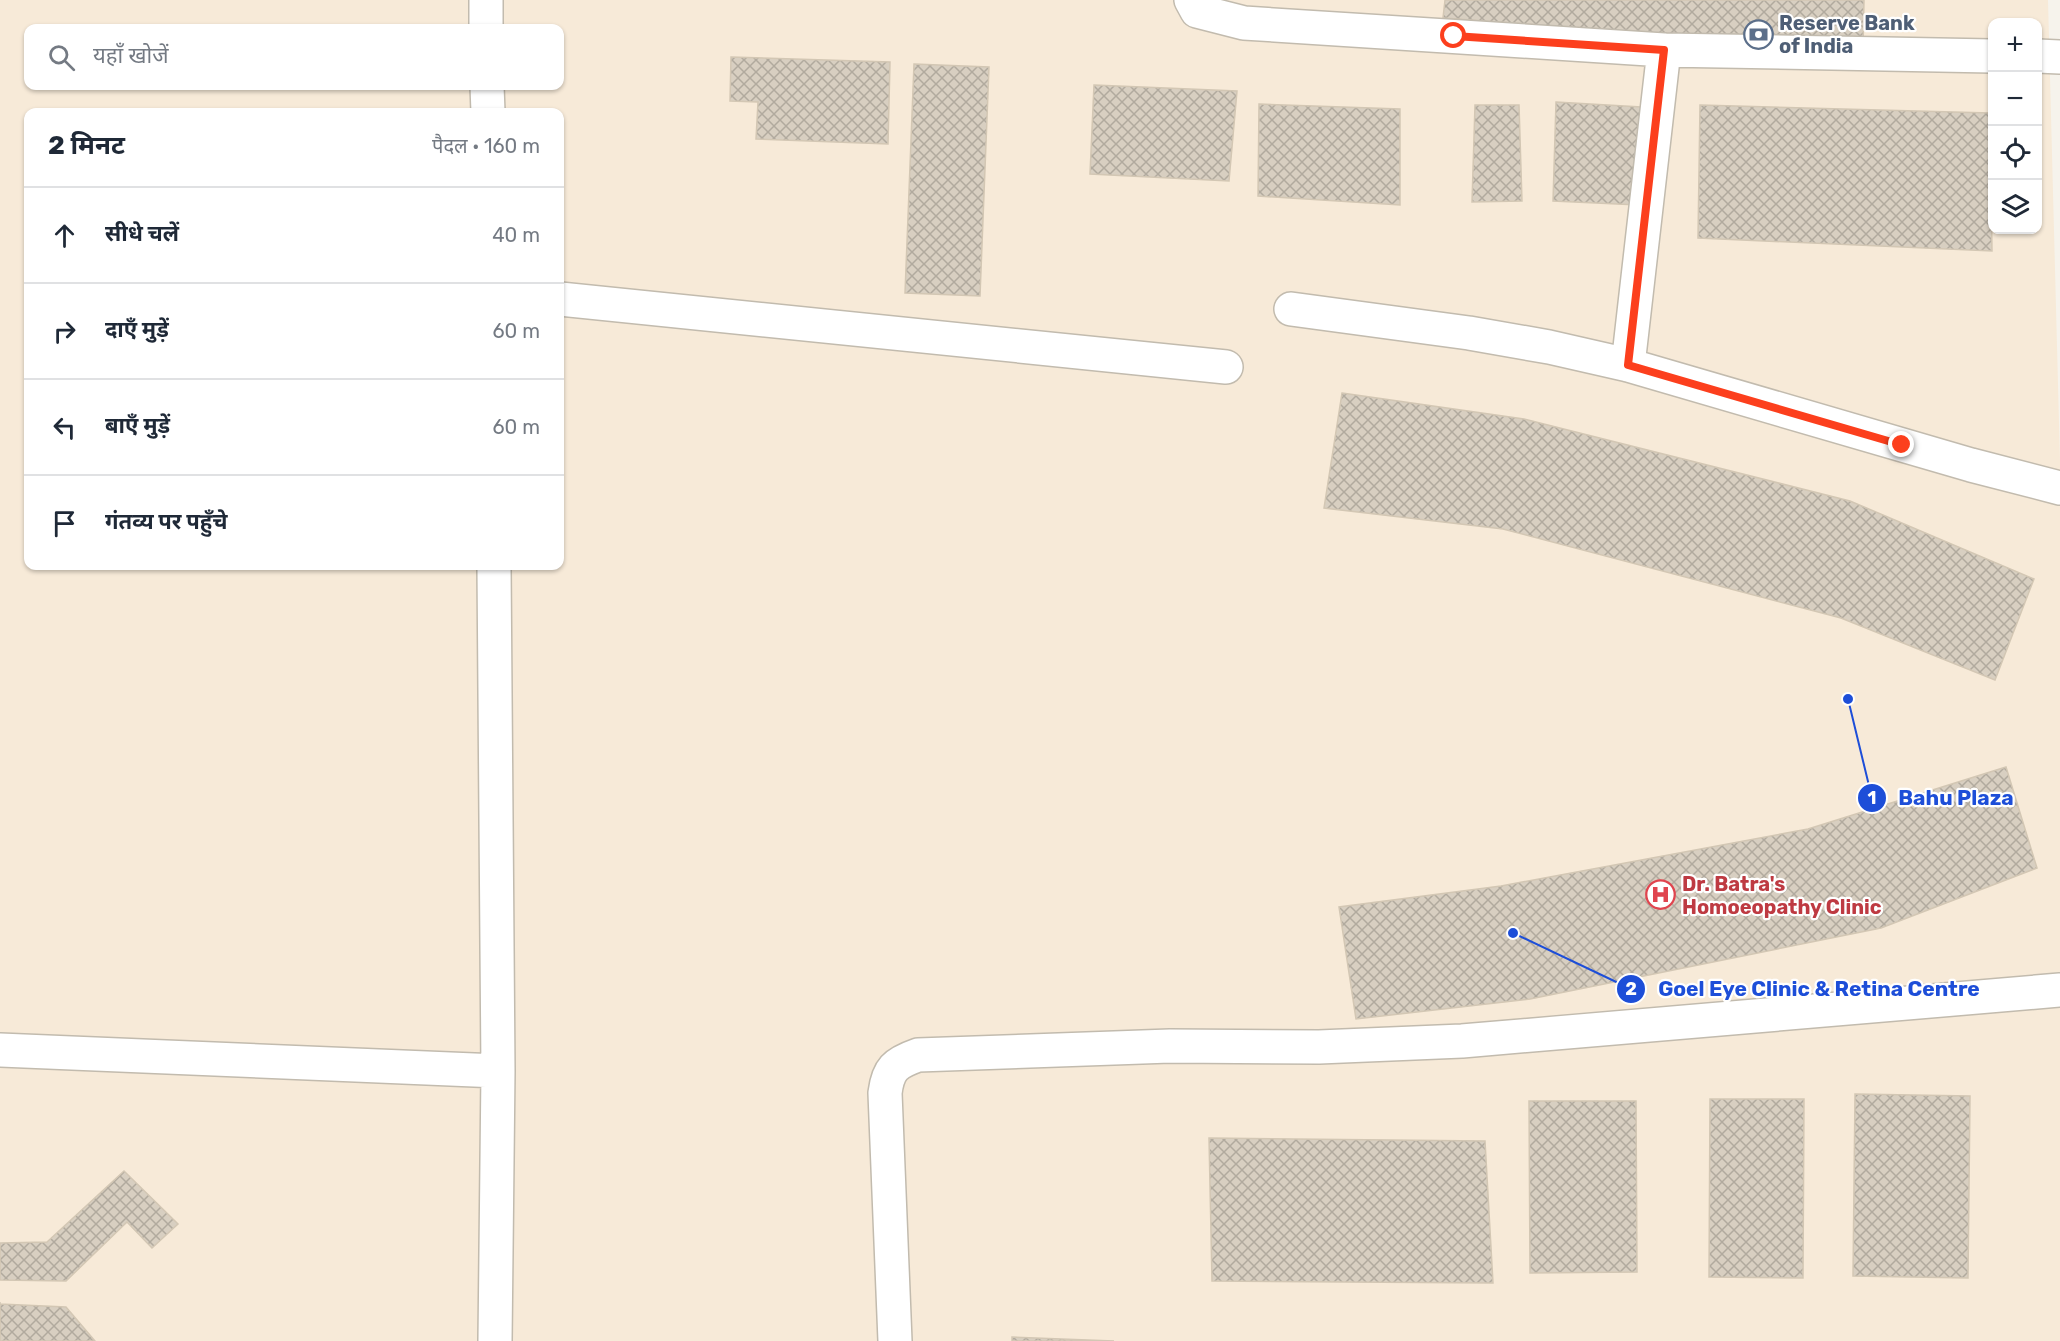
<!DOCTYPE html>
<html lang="hi">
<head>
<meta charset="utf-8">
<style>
	:root { --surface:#fff; --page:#f2f2f3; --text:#1f2937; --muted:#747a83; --line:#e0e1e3 }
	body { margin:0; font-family:Rubik,"Noto Sans Devanagari",sans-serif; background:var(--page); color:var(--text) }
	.controls { position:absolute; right:18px; top:18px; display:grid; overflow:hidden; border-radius:12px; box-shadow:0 2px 4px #0004 }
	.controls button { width:54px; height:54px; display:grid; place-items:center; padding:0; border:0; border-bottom:2px solid var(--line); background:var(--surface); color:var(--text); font:30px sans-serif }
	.stop { position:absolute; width:18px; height:18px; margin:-14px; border:4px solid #fc3f1d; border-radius:50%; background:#fff }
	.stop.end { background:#fc3f1d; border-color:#fff; box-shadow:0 2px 6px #0008 }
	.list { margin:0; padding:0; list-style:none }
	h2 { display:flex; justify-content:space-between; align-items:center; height:78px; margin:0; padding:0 24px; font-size:26px }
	h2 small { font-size:20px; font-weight:400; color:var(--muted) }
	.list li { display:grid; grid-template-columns:39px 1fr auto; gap:18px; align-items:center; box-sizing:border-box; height:96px; padding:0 24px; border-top:2px solid var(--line) }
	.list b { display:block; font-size:22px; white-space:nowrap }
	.list em { font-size:20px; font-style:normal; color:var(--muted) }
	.icon { flex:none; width:33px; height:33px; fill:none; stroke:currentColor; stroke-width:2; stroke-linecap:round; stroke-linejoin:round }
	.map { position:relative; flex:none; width:2060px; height:1341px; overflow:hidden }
	.search { position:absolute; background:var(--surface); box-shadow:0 2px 4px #0004; left:24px; top:24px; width:540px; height:66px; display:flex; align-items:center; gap:15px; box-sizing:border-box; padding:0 21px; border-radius:12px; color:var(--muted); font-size:22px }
	.panel { position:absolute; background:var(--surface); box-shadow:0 2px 4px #0004; left:24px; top:108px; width:540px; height:462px; border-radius:12px }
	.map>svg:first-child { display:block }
	.commercial { fill:#f7ead8; fill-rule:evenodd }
	.building { fill:url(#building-cross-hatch); stroke:#d3c7b4; stroke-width:1.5 }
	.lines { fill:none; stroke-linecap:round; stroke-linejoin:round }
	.minor-casing { stroke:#c2bbae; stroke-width:36 }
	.minor { stroke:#fff; stroke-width:33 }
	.route { stroke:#fc3f1d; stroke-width:8 }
	.labels { text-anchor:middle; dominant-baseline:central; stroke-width:4.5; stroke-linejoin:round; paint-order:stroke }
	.service-label { font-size:20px; font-weight:bold; fill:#4e5e75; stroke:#fff; text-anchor:start }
	.health-label { font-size:20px; font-weight:bold; fill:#be3a42; stroke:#fff; text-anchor:start }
	.leader { fill:none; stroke:#1d4ed8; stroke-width:2 }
	.callout-dot { fill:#1d4ed8; stroke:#fff; stroke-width:2 }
	.mark-label { font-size:18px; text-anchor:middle; font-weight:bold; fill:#fff }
	.callout-label { font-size:21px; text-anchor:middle; font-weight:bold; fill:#1d4ed8; stroke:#fff; stroke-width:4.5; stroke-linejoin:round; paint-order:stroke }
</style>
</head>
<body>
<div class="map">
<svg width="2060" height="1341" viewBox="0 0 2060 1341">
	<defs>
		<pattern id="building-cross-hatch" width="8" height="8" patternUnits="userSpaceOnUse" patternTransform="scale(1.5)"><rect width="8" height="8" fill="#d8cfc1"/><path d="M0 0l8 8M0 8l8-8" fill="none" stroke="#b1aa9e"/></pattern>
	</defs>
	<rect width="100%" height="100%" fill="#f6f3ec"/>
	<!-- commercial -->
	<path class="commercial" d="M0 0H2048L2060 461V1341H0ZM1992 22H2038V230H1992ZM28 28H560V86H28ZM28 112H560V566H28Z"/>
	<!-- building -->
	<path class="building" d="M1445 0H1864L1863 49 1443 18Z
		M731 57 890 62 888 144 756 139 758 102 730 101Z
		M914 64 989 67 980 296 905 293Z
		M1094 85 1237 91 1229 181 1090 174Z
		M1556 102 1641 107 1638 205 1553 201Z
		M1259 104 1400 109V205L1258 196Z
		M1475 105H1519L1522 201 1472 202Z
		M1700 105 1990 113 1992 251 1698 238Z
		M1342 393 1524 419 1850 501 2034 579 1995 680 1841 618 1503 529 1324 508Z
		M2006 767 2037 868 1881 928 1530 999 1356 1019 1339 907 1501 886 1808 829Z
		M1855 1094 1970 1096 1968 1278 1853 1276Z
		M1710 1099H1804L1803 1278 1709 1277Z
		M1529 1101H1636L1637 1272 1530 1273Z
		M1209 1138 1485 1141 1493 1283 1212 1281Z
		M124 1171 178 1224 152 1248 127 1222 66 1281 0 1280V1243L47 1242Z
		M0 1302V1304L66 1307 95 1341H0Z
		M1012 1337 1114 1341H1012Z"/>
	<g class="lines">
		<defs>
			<path id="minor" d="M486 0V28
				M1191 0 1197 11 1244 23 1664 50 1992 56
				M2038 56 2060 57
				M487 86 488 112
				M560 299 1226 367
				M1291 309 1469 333 1549 347 1628 365 1971 465 2060 488
				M1628 365 1664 50
				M494 566 498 1071 495 1341
				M0 1050 498 1071
				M895 1341 885 1093C888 1069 895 1063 918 1055L1170 1046 1319 1047 1462 1041 2060 990"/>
		</defs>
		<!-- minor casing -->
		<use href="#minor" class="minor-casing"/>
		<!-- minor -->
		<use href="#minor" class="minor"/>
	</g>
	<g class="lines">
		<!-- route -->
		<path class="route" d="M1454 36 1664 50 1628 365 1902 445"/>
	</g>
	<!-- icons -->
	<defs>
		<symbol id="bank-ring" viewBox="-11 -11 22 22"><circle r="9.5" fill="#fff" stroke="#5c6f8a" stroke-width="1.5"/><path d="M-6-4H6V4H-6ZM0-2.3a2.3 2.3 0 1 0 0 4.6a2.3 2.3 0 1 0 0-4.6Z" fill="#5c6f8a"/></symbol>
		<symbol id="hospital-ring" viewBox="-11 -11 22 22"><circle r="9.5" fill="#fff" stroke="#e0444e" stroke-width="1.5"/><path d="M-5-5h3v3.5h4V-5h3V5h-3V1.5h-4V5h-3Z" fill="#e0444e"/></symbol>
	</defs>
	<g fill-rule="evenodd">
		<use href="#bank-ring" x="1742" y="18" width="33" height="33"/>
		<use href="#hospital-ring" x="1644" y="878" width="33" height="33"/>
	</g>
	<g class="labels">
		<!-- service labels -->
		<g class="service-label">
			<text x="1779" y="23">Reserve Bank<tspan x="1779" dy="23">of India</tspan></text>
		</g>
		<!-- health labels -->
		<g class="health-label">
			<text x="1682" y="884">Dr. Batra's<tspan x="1682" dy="23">Homoeopathy Clinic</tspan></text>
		</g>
	</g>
	<!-- callouts -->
	<path class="leader" d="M1848 699L1872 798M1513 933L1631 989"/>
	<g class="callout-dot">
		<circle cx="1848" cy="699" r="6"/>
		<circle cx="1513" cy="933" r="6"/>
		<circle cx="1872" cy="798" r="15"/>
		<circle cx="1631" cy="989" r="15"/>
	</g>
	<g class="mark-label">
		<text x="1872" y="804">1</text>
		<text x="1631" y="995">2</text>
	</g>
	<g class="callout-label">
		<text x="1956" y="805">Bahu Plaza</text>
		<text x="1819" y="996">Goel Eye Clinic &amp; Retina Centre</text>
	</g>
</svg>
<div class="controls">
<button>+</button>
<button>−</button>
<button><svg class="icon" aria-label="locate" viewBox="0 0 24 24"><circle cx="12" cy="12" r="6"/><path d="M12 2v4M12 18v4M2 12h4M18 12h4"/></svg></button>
<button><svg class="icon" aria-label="layers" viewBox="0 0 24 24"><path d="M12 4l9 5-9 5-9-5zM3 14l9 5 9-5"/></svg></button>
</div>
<div class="stop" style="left:1454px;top:36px"></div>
<div class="stop end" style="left:1902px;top:445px"></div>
<div class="search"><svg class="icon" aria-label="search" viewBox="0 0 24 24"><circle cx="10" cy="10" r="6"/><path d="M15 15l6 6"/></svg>यहाँ खोजें</div>
<section class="panel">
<h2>2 मिनट<small>पैदल · 160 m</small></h2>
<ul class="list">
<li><svg class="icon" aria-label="ahead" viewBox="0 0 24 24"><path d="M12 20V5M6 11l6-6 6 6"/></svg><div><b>सीधे चलें</b></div><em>40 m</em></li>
<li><svg class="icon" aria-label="right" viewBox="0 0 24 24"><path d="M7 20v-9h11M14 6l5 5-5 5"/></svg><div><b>दाएँ मुड़ें</b></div><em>60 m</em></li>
<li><svg class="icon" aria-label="left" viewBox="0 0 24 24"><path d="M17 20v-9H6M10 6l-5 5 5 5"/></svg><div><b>बाएँ मुड़ें</b></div><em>60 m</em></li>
<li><svg class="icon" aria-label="arrive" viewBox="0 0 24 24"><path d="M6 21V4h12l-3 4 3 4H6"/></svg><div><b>गंतव्य पर पहुँचे</b></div></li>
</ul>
</section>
</div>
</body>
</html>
